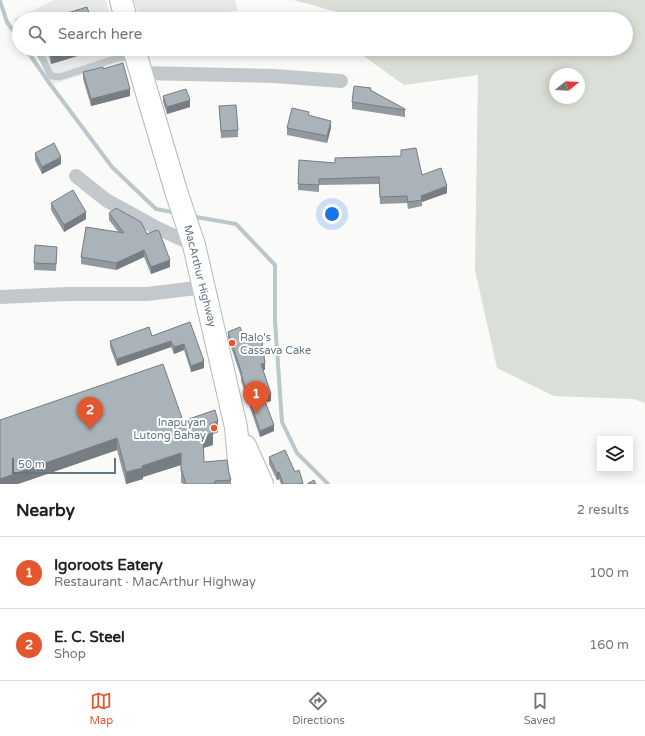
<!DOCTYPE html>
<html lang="en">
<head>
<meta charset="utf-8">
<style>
	:root { --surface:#fff; --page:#f6f6f6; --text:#202124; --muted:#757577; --line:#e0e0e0; --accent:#e4572e }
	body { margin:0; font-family:"Varela Round",sans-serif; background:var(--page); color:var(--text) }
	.controls { position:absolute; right:12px; bottom:12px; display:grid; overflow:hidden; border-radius:0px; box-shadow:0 2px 10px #0003 }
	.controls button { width:36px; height:36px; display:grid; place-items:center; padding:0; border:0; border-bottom:1px solid var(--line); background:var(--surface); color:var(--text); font:20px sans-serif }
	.compass { position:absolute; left:549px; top:68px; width:36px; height:36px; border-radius:50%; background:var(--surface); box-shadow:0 2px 10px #0003; rotate:72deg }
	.scale { position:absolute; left:12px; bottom:10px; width:104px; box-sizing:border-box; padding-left:4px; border:2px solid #657683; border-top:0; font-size:11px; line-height:14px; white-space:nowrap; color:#657683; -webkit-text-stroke:3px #fff; paint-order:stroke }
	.you { position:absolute; left:332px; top:214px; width:14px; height:14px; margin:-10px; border:3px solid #fff; border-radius:50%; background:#1a73e8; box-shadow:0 0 0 6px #1a73e833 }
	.badge { display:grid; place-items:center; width:26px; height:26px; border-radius:50%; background:var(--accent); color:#fff; font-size:13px; font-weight:700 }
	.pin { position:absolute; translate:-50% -33px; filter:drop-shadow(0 1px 2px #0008) }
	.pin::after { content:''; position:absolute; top:21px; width:14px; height:12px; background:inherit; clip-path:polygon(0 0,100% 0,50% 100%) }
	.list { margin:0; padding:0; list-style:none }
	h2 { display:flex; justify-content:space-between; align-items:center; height:52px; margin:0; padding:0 16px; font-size:17px }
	h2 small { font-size:13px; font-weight:400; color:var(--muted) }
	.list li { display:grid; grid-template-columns:26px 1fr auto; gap:12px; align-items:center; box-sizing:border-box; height:72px; padding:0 16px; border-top:1px solid var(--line) }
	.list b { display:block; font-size:15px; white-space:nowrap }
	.list p { margin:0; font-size:13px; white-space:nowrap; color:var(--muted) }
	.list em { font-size:13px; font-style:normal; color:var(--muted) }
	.icon { flex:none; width:22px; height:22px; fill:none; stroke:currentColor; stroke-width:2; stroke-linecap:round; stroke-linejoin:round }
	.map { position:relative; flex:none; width:645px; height:484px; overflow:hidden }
	.search { position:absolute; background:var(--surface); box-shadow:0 2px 10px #0003; left:12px; right:12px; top:12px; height:44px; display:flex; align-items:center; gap:10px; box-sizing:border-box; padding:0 14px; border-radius:22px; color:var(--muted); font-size:15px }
	.sheet { height:196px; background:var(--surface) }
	nav { display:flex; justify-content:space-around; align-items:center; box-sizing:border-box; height:56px; border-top:1px solid var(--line); background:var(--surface); font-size:11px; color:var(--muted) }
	nav a { display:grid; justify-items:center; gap:2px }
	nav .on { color:var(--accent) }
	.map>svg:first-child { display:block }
	.built { fill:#e8e9e9 }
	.green { fill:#dadfd7; fill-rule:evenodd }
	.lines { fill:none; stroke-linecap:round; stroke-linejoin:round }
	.stream { stroke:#bbc7cb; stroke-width:4 }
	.highway-casing { stroke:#b4b9bd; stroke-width:24 }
	.lane { stroke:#c3c8cc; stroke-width:7 }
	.street { stroke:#c3c8cc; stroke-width:14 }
	.highway { stroke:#fff; stroke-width:22 }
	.wall { fill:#929a9f }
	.shaded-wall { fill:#777d82 }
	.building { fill:#aab3b9; stroke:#777d82 }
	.poi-dot { fill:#e4572e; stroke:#fff; stroke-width:1.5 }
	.labels { text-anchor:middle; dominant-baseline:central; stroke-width:4; stroke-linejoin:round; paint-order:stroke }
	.street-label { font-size:11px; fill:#657683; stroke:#fff }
	.poi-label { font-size:11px; fill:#657683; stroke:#fff; text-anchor:start }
</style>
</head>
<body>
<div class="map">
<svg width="645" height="484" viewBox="0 0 645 484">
	<rect width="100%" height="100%" fill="#fafaf8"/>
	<!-- built -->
	<path class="built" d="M54 0H106L111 19H19V28L14 19Z
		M134 0H235L238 10 192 19H140Z
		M32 49H120L124 62 53 84Z"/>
	<!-- green -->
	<path class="green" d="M294 0H645V403L634 399 554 396 497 368 475 270 478 75 404 85 354 49H626V19H345L344 14ZM555 74H579V98H555Z"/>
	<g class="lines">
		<!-- stream -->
		<path class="stream" d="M0 1 7 22 19 39
			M26 49 50 84 112 167 156 209 177 213
			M191 216 236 224 275 265V321L282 422 297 453 328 484"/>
		<defs>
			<path id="highway" d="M121 0 126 19
				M134 49 176 191 194 245 236 427 241 484
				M245 446 262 484"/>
		</defs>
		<!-- highway casing -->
		<use href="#highway" class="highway-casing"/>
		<!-- lane -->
		<path class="lane" d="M38 49 51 76 60 77 117 58 134 56"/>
		<!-- street -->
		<path class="street" d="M141 73 274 76 341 81
			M76 176 106 200 155 227 194 245
			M0 297 67 294H147L204 287"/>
		<!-- highway -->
		<use href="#highway" class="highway"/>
	</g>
	<!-- wall -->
	<path class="wall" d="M47 49H97V50L51 64Z
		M103 69 130 96 91 106 83 79V72Z
		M371 90 405 109V117L352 109V102Z
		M163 96 190 107 167 114 163 102Z
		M219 106 238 130V137L221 138Z
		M309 115 331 128 327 143 287 135V128Z
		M35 153 61 164 42 174 35 160Z
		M335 163 422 175 447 193 422 202V206L408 209 407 203 380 204 379 184 319 185V192L298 190V184Z
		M51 203 86 219 64 232 51 210Z
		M109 213 147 234 170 267 151 274 144 257 116 270 81 264V257L119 233 109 220Z
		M57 253 56 271 34 270V263Z
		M190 322 204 368 191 372 184 350 174 354 171 347 117 366 110 347V341L152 336Z
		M228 332 245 340 265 370H263L271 401 265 402 274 431 260 437 241 381V377L228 338Z
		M0 420 183 421 218 432 213 434V445L203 448 204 462 229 473 231 480V484H183L182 483H181V465L143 477V479L126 484 117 450 18 484H0Z
		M269 457 295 472 303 484H281L279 479 277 480 269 464Z"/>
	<!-- shaded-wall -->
	<path class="shaded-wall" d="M68 49H97V50L51 64V54Z
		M130 89V96L91 106V99Z
		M190 100V107L167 114V107Z
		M331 121V128L327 143V136Z
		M61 157V164L42 174V167Z
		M447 186V193L422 202 421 196Z
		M86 212V219L64 232V225Z
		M144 250V257L116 270V263Z
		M170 260V267L151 274V267Z
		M171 341V347L117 366V359Z
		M184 344V350L174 354V347Z
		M204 361V368L191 372V366Z
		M265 363V370H261V364Z
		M271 394V401L263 403V396Z
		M218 421V432L213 434V445L203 448V436L210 424Z
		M274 425V431L260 437V431Z
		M117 438V450L18 484H0V479Z
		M181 453V465L143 477V479L126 484V472L142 466Z
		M279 472V479L277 480V473Z"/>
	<!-- building -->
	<path class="building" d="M87 7 91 19H48Z
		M50 49H68L51 54Z
		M123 63 130 89 91 99 83 72 103 67V69Z
		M354 86 371 88 370 90 405 109V110L352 102Z
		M186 89 190 100 167 107 163 96Z
		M236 105 238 130 221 131 219 106Z
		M292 108 309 112 308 115 331 121 327 136 287 128Z
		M54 143 61 157 42 167 35 153Z
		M416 148 422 175 441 168 447 186 421 196 422 200 408 202 407 196 380 197 379 177 319 179V185L298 184 299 160 335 163V158L401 156V150Z
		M73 190 86 212 64 225 51 203Z
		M116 208 141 222 147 234 157 230 159 231 170 260 151 267 144 250 116 263 81 257 86 227 124 233 109 213Z
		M35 245 57 247 56 264 34 263Z
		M190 322 204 361 191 366 184 344 174 347 171 341 117 359 110 341 149 327 152 336Z
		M240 327 245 340 261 334 265 363 261 364 271 394 263 396 274 425 260 431 241 374H242L228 332Z
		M163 364 183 421 215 410 218 421 210 424 213 433 203 436 204 462 227 460 229 473 231 480 215 481V484H186L182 471H181V453L142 466 143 468 126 472 117 438 0 479V420Z
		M285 450 295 472 299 470 303 483 299 484H283L279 472 277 473 269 457Z
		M314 480 316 484H307Z"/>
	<!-- markers -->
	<g class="poi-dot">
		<circle cx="232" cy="343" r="4"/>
		<circle cx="214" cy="428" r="4"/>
	</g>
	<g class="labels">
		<!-- street labels -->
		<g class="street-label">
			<text transform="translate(200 276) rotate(76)">MacArthur Highway</text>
		</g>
		<!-- poi labels -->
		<g class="poi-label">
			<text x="240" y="337">Ralo's<tspan x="240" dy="13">Cassava Cake</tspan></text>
			<text x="206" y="422" text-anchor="end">Inapuyan<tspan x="206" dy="13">Lutong Bahay</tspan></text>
		</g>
	</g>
</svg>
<div class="controls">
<button><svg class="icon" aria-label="layers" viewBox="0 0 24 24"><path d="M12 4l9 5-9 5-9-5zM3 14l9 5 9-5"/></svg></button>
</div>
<svg class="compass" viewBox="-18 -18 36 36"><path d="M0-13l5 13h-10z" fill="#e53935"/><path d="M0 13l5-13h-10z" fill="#757577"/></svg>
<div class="scale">50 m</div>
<div class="you"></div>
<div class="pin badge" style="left:256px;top:414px">1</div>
<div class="pin badge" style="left:90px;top:430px">2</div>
<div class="search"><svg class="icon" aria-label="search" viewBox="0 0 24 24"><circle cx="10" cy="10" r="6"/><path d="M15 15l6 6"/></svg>Search here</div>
</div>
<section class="sheet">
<h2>Nearby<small>2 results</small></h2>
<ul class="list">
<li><span class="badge">1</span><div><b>Igoroots Eatery</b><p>Restaurant · MacArthur Highway</p></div><em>100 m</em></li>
<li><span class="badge">2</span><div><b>E. C. Steel</b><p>Shop</p></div><em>160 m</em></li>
</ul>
</section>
<nav>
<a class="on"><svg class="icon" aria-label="map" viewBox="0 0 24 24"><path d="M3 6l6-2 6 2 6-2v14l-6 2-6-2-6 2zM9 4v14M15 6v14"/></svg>Map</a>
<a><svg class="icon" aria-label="directions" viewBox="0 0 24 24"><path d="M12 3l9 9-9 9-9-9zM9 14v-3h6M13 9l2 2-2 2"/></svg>Directions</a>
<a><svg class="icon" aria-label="saved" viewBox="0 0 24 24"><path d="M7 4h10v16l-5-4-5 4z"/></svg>Saved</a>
</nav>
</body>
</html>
